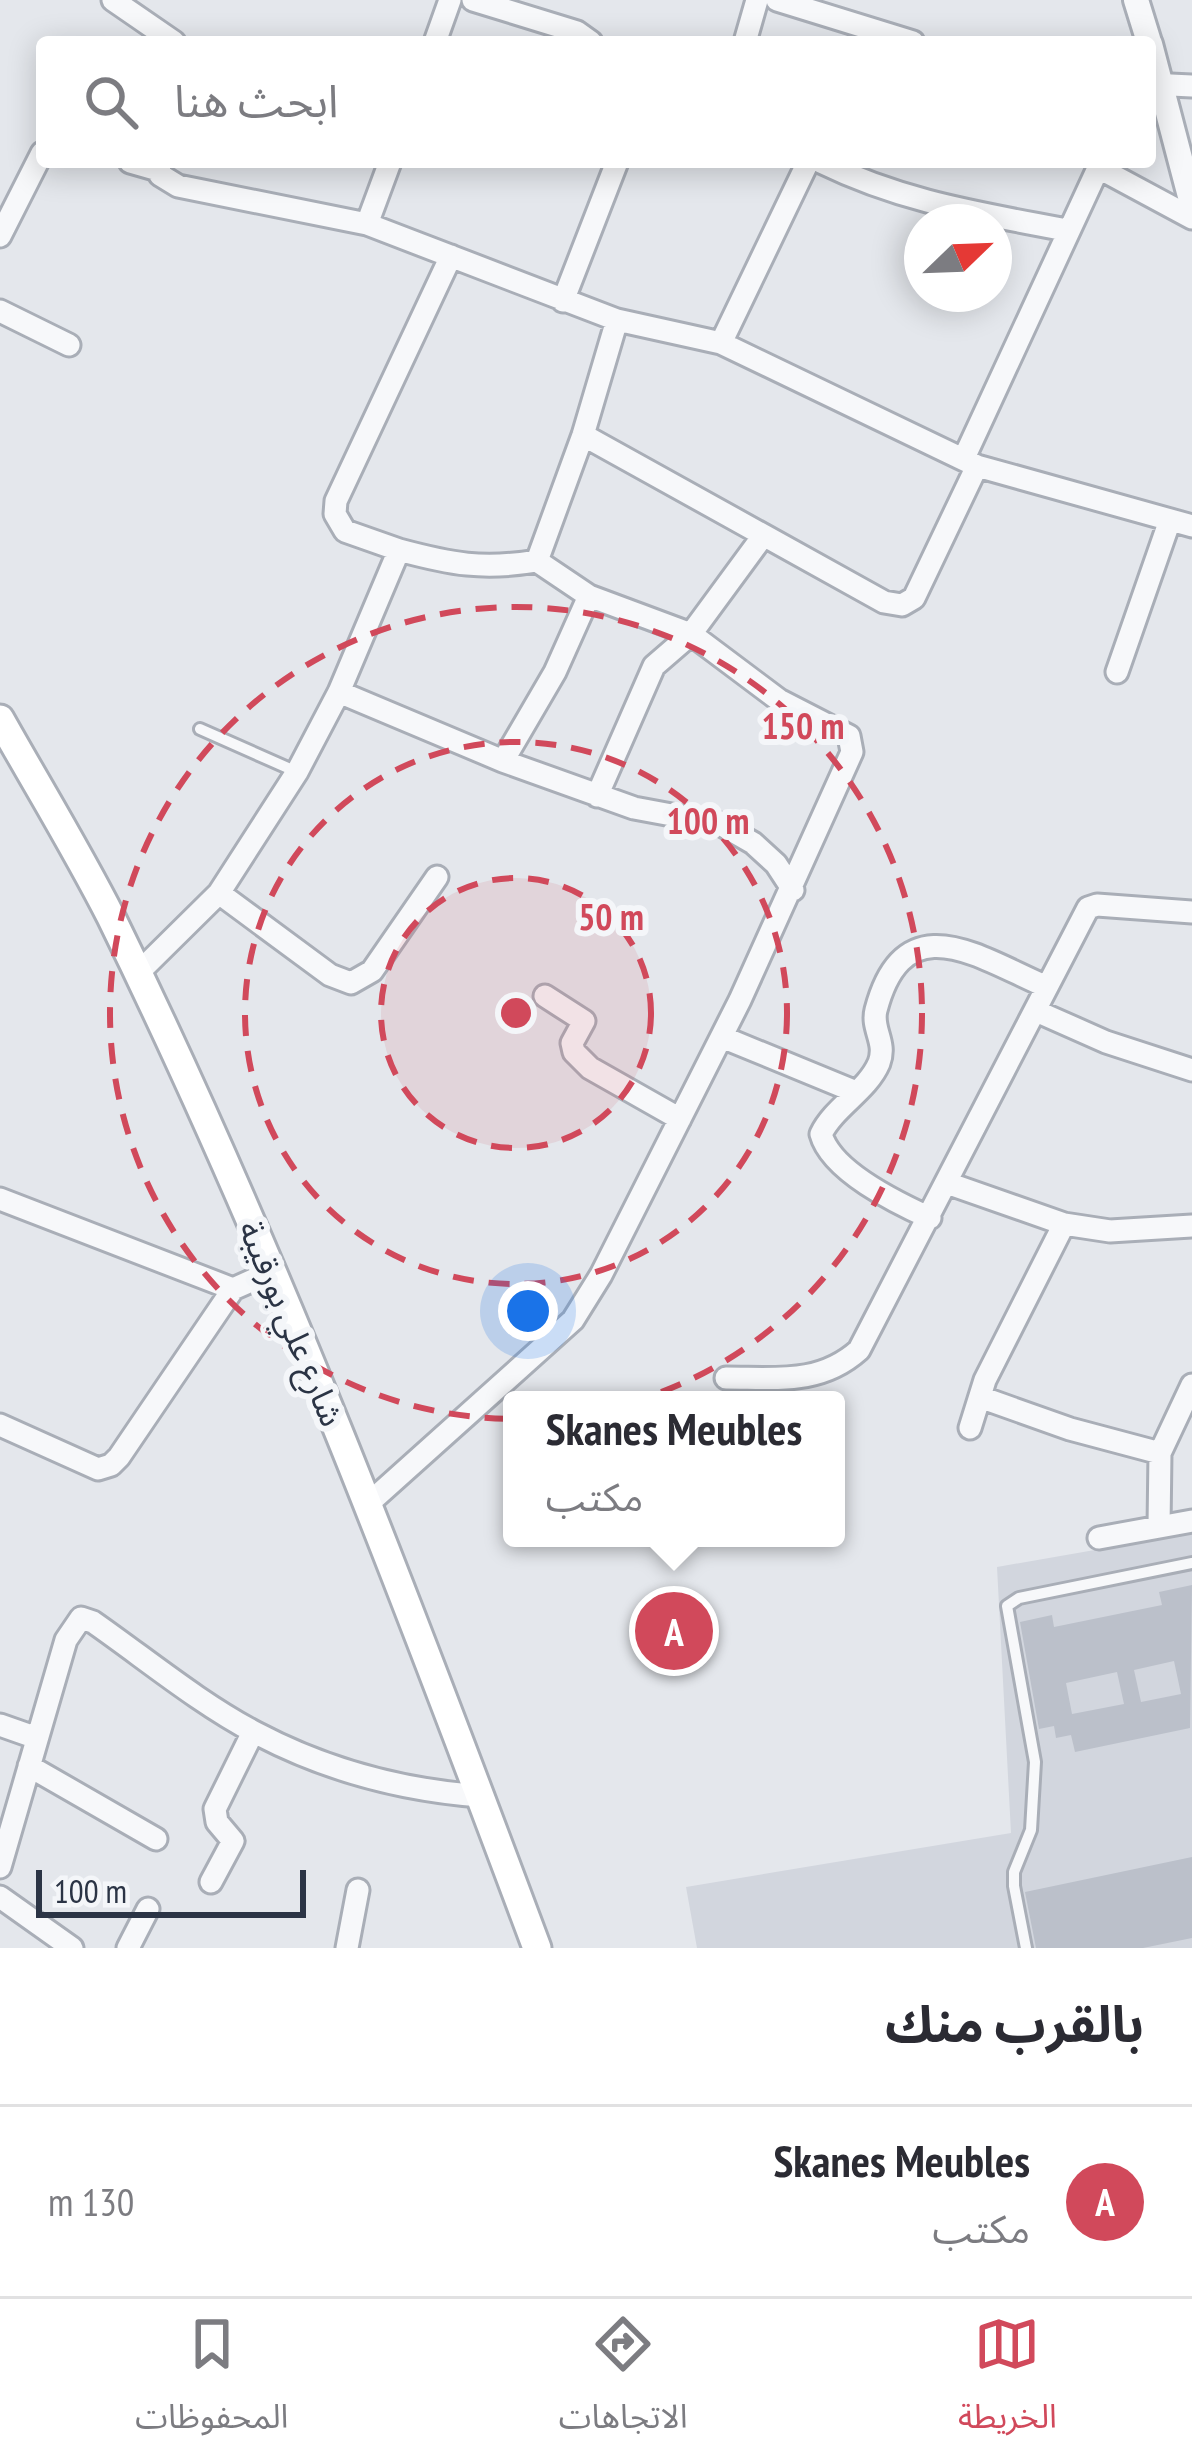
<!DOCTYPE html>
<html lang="ar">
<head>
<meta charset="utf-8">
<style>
	:root { --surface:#fff; --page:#f2f2f3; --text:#2b2b33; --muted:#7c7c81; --line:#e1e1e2; --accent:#d1495b }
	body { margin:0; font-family:"PT Sans Narrow","Noto Sans Arabic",sans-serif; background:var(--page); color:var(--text); direction:rtl }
	.compass { position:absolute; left:904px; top:204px; width:108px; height:108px; border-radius:50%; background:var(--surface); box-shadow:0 6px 30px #0003; rotate:67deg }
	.scale { position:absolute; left:36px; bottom:30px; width:270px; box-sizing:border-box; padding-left:12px; border:6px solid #2b3445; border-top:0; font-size:33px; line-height:42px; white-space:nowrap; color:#2b3445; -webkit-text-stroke:9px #f4f6f9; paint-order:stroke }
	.you { position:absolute; left:528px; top:1311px; width:42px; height:42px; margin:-30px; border:9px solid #fff; border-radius:50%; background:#1a73e8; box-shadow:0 0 0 18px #1a73e833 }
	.badge { display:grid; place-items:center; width:78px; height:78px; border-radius:50%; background:var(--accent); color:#fff; font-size:39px; font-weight:700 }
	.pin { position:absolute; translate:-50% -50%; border:6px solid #fff; box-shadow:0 3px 12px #0006 }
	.popup { position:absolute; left:503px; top:1391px; width:342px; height:156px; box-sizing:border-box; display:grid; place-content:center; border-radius:12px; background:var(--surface); filter:drop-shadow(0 3px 9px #0005); font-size:39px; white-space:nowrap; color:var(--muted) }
	.popup b { font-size:45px; color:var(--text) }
	.popup::after { content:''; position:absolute; left:50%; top:100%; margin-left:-24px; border:24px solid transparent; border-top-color:var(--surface) }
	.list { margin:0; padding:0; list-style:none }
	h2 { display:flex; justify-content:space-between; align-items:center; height:156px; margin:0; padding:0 48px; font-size:51px }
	h2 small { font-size:39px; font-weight:400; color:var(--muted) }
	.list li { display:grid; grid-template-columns:78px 1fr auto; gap:36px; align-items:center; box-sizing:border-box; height:192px; padding:0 48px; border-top:3px solid var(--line) }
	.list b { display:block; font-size:45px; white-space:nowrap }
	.list p { margin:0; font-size:39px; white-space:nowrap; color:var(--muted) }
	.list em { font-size:39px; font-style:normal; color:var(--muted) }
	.icon { flex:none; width:66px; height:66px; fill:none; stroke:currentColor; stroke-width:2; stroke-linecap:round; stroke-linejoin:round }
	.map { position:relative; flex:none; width:1192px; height:1948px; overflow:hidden; direction:ltr }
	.search { position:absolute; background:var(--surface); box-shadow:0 6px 30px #0003; left:36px; right:36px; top:36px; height:132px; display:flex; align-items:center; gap:30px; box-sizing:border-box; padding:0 42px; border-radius:12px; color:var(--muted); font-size:45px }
	.sheet { height:348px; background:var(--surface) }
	nav { display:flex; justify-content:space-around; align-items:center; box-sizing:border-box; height:168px; border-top:3px solid var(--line); background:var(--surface); font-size:33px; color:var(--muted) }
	nav a { display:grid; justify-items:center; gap:6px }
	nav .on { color:var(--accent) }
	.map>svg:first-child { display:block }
	.built { fill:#d2d6de }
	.building { fill:#bbc0ca; fill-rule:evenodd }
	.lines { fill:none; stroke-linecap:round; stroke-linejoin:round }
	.service-casing { stroke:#a9aeb7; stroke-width:16 }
	.minor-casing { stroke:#a9aeb7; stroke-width:27 }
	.tertiary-casing { stroke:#a9aeb7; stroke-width:30 }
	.secondary-casing { stroke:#a9aeb7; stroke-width:33 }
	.service { stroke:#f7f8fa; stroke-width:10 }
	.minor { stroke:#f7f8fa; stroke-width:21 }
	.tertiary { stroke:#f7f8fa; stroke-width:24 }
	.secondary { stroke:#fff; stroke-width:27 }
	.ring { fill:none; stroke:#d1495b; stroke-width:6; stroke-dasharray:21 15 }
	.labels { text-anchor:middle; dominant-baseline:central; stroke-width:12; stroke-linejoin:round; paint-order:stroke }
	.street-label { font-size:33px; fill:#2b3445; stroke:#f4f6f9 }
	.centre { fill:#d1495b; stroke:#f4f6f9; stroke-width:6 }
	.ring-label { font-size:36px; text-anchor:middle; font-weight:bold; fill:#d1495b; stroke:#f4f6f9; stroke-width:12; stroke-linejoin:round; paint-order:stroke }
</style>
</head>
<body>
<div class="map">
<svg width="1192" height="1948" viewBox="0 0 1192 1948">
	<rect width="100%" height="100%" fill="#e4e7ec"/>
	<!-- built -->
	<path class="built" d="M1192 1533V1948H697L686 1887 1011 1833 997 1567Z"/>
	<!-- building -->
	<path class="building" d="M1192 1585 1190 1728 1075 1752 1071 1735 1056 1738 1054 1726 1039 1729 1020 1622 1052 1615 1054 1627 1162 1605 1159 1592ZM1174 1661 1181 1694 1141 1702 1134 1670ZM1117 1672 1124 1704 1072 1714 1066 1683Z
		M1192 1857V1938L1143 1948H1036L1025 1892Z"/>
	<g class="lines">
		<defs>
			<path id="service" d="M200 729 297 772
				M1026 1948 1014 1886V1872L1031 1830 1035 1762 1007 1606 1019 1598 1192 1563"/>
			<path id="minor" d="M113 0 174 42
				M473 0 577 32 591 42
				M777 0 913 42
				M435 42 450 0
				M745 42 757 0
				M1150 84 1192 86
				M130 162 158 170
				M159 162 160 175 178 186 367 224 617 320 721 343 977 466 1192 526
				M821 162C903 202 978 213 1066 230
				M1099 168 1192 218
				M367 224 390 162
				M0 236 42 153
				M563 301 617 162
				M0 311 69 345
				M721 343 808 162
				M583 435 884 602 902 605 914 598 977 466
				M964 458 1101 162
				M399 550C451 564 483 570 537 561
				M589 596 555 672 503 761 634 808 720 824 753 843 776 864 793 890
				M1117 672 1170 520
				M339 692 503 761
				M597 796 654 666 691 634 763 536
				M219 893 330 975 351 983 372 971 437 877
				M137 974 219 893 297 772 339 692 399 550 345 531 335 514 336 501 451 256
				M545 996 584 1021 572 1043 574 1052 590 1068 680 1119
				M1036 1011 1106 1042 1192 1070
				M722 1037 856 1092
				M947 1183 1064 1224 1110 1231 1192 1226
				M0 1199 233 1289
				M930 1218C897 1203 831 1171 821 1134 834 1107 867 1091 879 1063 887 1042 871 1029 876 1010 904 903 978 957 1045 986
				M726 1378C776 1378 820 1385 859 1350L1088 908 1097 905 1192 912
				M980 1397 1070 1429 1160 1453
				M0 1425 98 1469 111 1465 119 1457 233 1289 271 1272
				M970 1428 985 1380 1064 1224
				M369 1503 573 1320 601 1275 740 1000 852 752 849 736 779 700 691 634 589 596 537 561 583 435 617 320
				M1159 1527 1160 1453 1192 1385
				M1099 1538 1192 1521
				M0 1725 37 1738
				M29 1766 156 1839
				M0 1867 66 1640 81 1618 93 1622C146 1659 199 1703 256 1733 326 1770 401 1790 480 1796
				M211 1882 233 1841 217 1822 215 1809 253 1732
				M0 1897 72 1948
				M128 1948 148 1909
				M347 1948 358 1890"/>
			<path id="tertiary" d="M1136 0 1149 42
				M1150 44 1192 204"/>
			<path id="secondary" d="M0 719C37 785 77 850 111 917 275 1251 407 1600 537 1948"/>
		</defs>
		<!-- service casing -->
		<use href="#service" class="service-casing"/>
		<!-- minor casing -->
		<use href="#minor" class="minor-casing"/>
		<!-- tertiary casing -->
		<use href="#tertiary" class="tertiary-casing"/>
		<!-- secondary casing -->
		<use href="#secondary" class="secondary-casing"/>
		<!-- service -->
		<use href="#service" class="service"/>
		<!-- minor -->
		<use href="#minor" class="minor"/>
		<!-- tertiary -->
		<use href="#tertiary" class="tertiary"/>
		<!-- secondary -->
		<use href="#secondary" class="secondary"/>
	</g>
	<!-- distance rings -->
	<circle cx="516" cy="1013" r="135" fill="#d1495b" fill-opacity=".12"/>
	<g class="ring">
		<circle cx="516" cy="1013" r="135"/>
		<circle cx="516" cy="1013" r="271"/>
		<circle cx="516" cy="1013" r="406"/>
	</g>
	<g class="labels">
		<!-- street labels -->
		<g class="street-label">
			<text transform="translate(292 1323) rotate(67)">شارع علي بورقيبة</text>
		</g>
	</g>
	<circle cx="516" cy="1013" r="18" class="centre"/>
	<g class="ring-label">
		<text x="803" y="739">150 m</text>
		<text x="708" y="834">100 m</text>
		<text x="611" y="930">50 m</text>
	</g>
</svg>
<svg class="compass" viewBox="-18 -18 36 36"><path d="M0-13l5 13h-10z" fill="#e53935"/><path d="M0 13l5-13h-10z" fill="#7c7c81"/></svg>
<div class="scale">100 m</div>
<div class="you"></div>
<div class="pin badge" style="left:674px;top:1631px">A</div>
<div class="popup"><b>Skanes Meubles</b>مكتب</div>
<div class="search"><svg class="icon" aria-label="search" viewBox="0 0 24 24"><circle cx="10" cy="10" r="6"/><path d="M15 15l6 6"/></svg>ابحث هنا</div>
</div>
<section class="sheet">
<h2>بالقرب منك<small></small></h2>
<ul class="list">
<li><span class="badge">A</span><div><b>Skanes Meubles</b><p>مكتب</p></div><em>130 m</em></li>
</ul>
</section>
<nav>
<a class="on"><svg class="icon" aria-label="map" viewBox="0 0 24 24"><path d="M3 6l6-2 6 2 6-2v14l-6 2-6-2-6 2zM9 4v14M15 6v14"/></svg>الخريطة</a>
<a><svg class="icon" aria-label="directions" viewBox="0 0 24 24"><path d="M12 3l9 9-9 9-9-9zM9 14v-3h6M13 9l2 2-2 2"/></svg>الاتجاهات</a>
<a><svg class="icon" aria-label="saved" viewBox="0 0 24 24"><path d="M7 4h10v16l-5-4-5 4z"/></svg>المحفوظات</a>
</nav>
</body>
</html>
